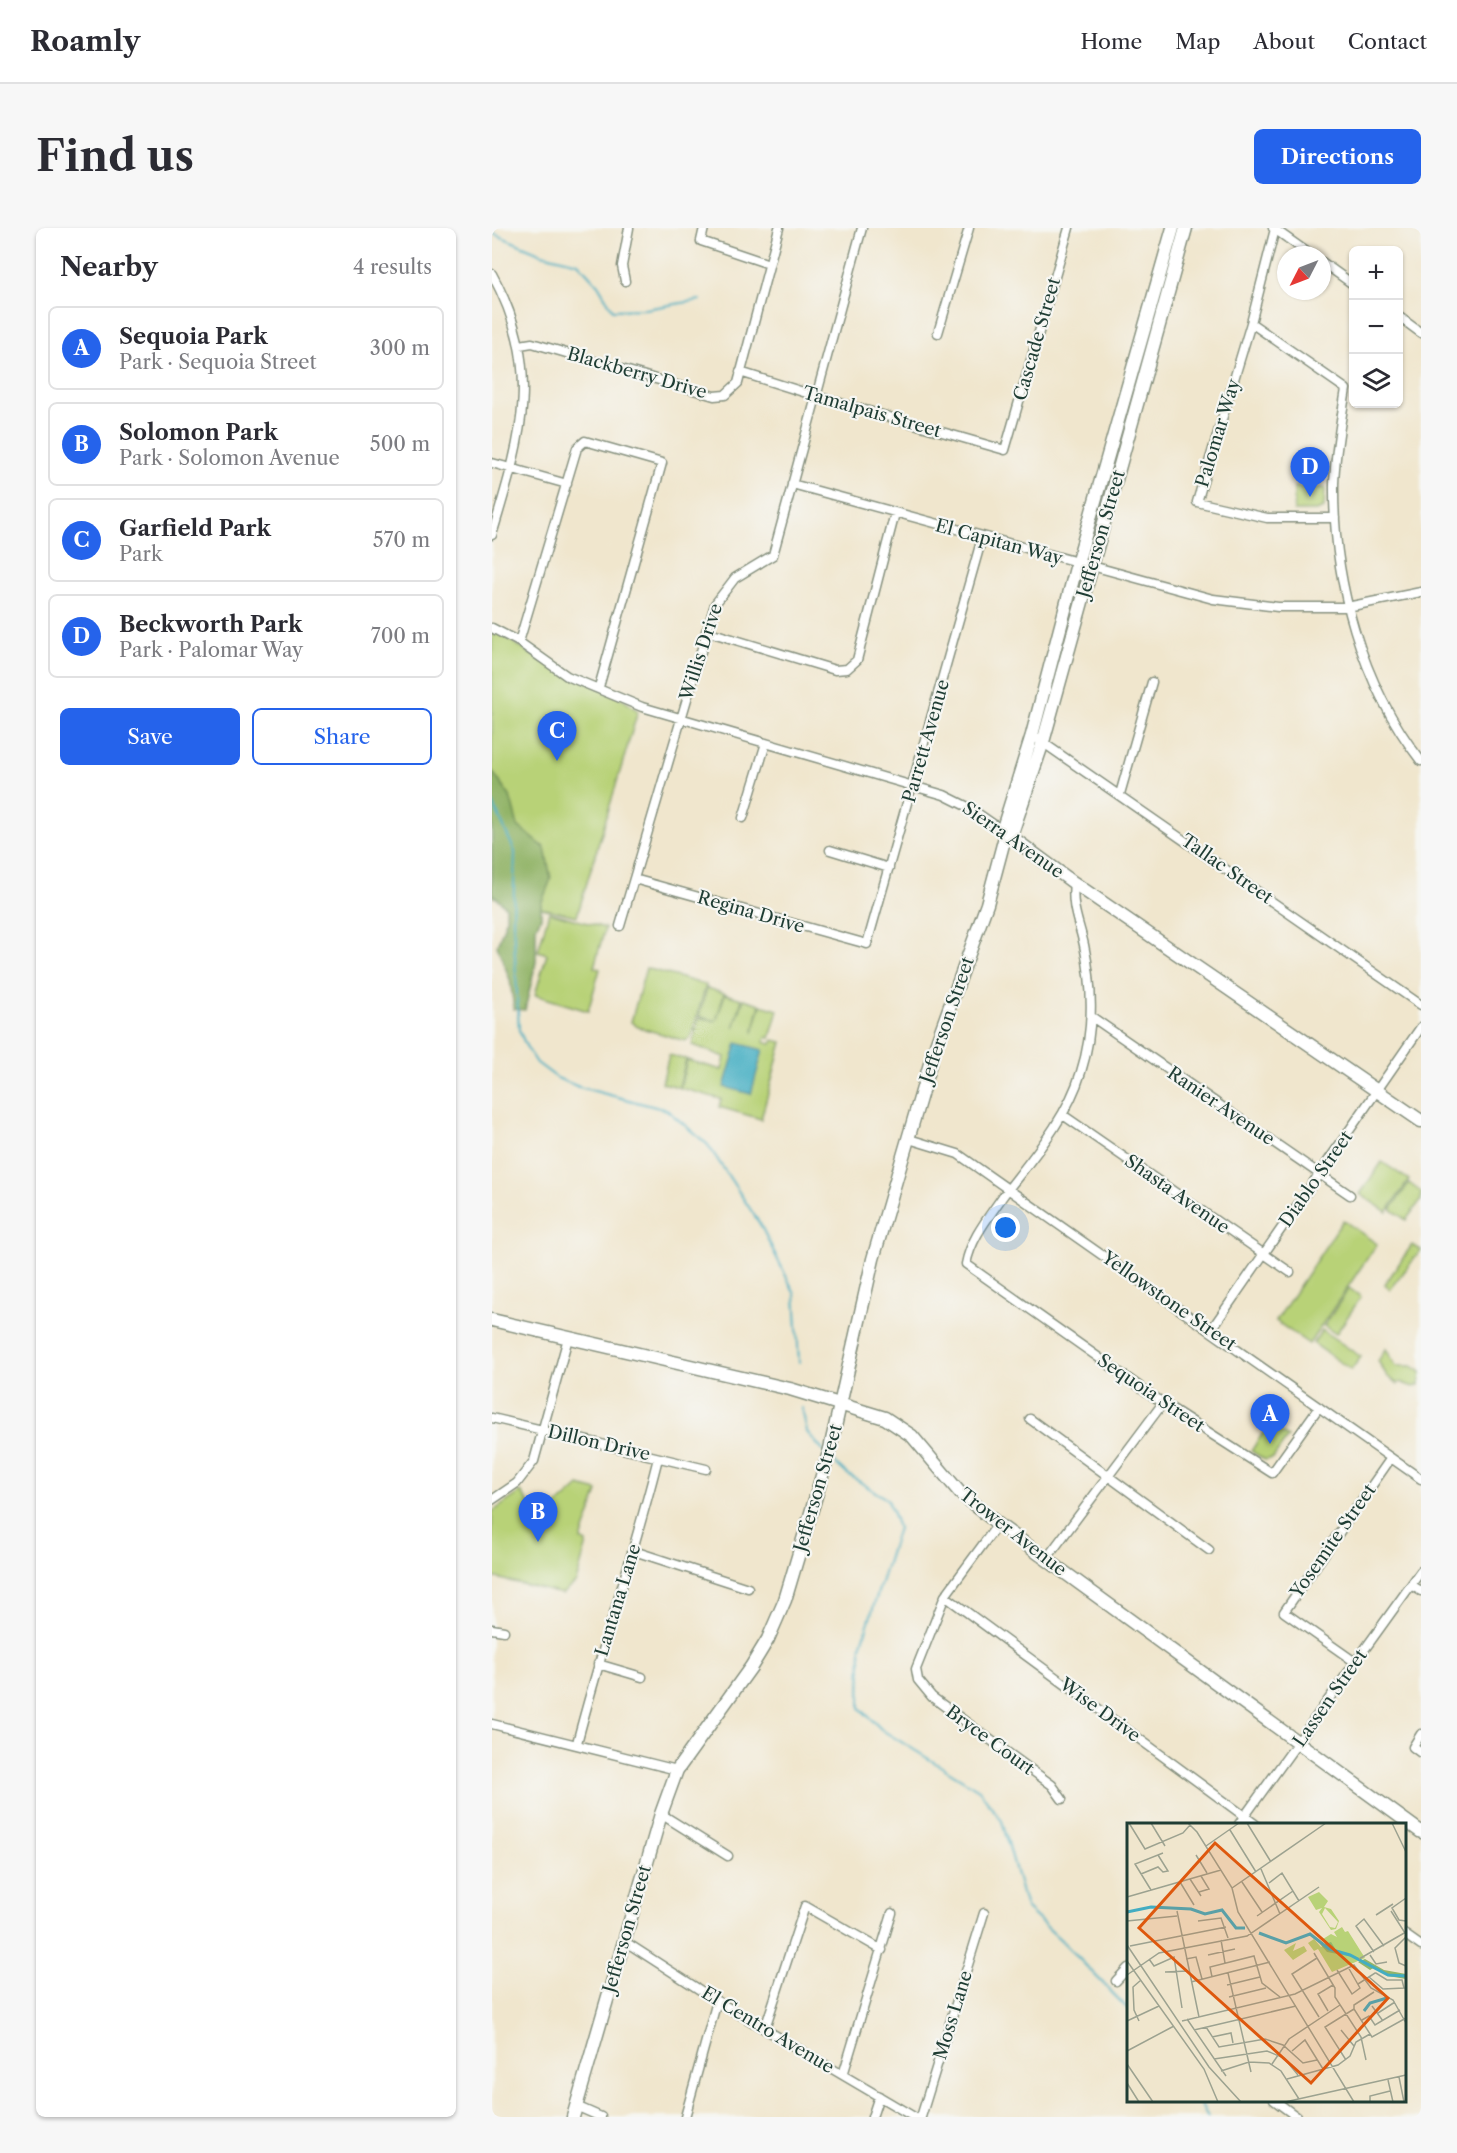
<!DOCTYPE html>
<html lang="en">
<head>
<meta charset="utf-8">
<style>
	:root { --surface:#fff; --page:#f7f7f7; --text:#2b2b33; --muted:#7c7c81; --line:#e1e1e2; --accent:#2563eb }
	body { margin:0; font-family:"Libre Caslon Text",serif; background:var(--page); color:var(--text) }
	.controls { position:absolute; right:18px; top:18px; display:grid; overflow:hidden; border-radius:9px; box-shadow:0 2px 4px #0004 }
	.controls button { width:54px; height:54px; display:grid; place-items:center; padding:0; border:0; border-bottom:2px solid var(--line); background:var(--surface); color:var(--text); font:30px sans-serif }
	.compass { position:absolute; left:785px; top:18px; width:54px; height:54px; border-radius:50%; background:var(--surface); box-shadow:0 2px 4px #0004; rotate:228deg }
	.you { position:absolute; left:514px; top:1000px; width:21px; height:21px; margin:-15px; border:4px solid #fff; border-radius:50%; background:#1a73e8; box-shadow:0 0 0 9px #1a73e833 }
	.badge { display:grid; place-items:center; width:39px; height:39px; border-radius:50%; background:var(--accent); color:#fff; font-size:20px; font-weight:700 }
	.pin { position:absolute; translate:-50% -50px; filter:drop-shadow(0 2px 3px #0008) }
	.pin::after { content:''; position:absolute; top:32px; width:21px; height:18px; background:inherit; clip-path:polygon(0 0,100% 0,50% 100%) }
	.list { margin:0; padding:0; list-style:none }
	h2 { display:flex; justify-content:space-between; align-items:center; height:78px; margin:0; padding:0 24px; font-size:26px }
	h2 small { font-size:20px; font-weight:400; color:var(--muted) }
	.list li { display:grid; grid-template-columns:39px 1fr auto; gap:18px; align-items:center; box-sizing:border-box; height:84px; margin:0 12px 12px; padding:0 12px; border:2px solid var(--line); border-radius:9px }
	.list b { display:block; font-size:22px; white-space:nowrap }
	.list p { margin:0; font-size:20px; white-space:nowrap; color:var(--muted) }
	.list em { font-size:20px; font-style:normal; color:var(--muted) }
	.actions { display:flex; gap:12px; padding:18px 24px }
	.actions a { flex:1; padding:14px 0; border:2px solid var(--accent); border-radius:9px; text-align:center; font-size:21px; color:var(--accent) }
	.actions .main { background:var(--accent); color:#fff }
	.icon { flex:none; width:33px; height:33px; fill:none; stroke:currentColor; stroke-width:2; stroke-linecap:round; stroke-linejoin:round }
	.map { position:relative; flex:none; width:929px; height:1889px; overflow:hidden; border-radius:9px }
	header { display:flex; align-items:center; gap:36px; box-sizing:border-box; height:84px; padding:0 30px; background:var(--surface); border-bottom:2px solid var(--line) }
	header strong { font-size:28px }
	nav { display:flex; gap:33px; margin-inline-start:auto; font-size:21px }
	.intro { display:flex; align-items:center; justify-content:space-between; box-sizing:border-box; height:144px; padding:0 36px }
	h1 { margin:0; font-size:42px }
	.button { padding:15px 27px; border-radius:9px; background:var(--accent); color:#fff; font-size:21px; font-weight:700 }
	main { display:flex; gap:36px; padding:0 36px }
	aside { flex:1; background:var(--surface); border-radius:9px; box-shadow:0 2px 4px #0004 }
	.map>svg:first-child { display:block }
	.green { fill:#b8d277; stroke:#6c8856; stroke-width:1.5 }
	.forest { fill:#92b468; stroke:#58784e; stroke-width:1.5 }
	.water { fill:#43adc2; stroke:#31757b; stroke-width:1.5 }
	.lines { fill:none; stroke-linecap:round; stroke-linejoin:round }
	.stream { stroke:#43adc2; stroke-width:2 }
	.street-casing { stroke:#889280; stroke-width:11 }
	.secondary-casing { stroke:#889280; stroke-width:15 }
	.street { stroke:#fff; stroke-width:8 }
	.secondary { stroke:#fff; stroke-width:12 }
	.labels { text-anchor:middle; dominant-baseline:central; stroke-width:4.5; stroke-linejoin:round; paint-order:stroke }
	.street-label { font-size:18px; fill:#1f3d34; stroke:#f6f6f2 }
	.inset-river { fill:none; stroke:#43adc2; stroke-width:3 }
	.inset-road { fill:none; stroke:#9ca290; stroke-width:1.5 }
	.view { fill:#de580e; fill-opacity:0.15; stroke:#de580e; stroke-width:3 }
	.inset-edge { fill:none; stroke:#1f3d34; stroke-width:3 }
</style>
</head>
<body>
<header>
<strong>Roamly</strong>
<nav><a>Home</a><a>Map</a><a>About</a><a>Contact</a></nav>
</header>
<div class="intro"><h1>Find us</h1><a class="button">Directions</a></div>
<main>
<aside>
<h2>Nearby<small>4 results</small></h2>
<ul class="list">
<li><span class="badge">A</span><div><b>Sequoia Park</b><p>Park · Sequoia Street</p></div><em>300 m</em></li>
<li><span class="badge">B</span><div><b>Solomon Park</b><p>Park · Solomon Avenue</p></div><em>500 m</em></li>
<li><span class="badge">C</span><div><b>Garfield Park</b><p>Park</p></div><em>570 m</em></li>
<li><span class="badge">D</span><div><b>Beckworth Park</b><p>Park · Palomar Way</p></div><em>700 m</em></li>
</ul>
<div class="actions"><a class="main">Save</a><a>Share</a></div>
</aside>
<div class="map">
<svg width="929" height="1889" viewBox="0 0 929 1889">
	<rect width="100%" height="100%" fill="#f6f6f2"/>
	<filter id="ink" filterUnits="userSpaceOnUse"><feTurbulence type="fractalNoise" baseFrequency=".0167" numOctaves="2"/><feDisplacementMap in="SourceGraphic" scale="12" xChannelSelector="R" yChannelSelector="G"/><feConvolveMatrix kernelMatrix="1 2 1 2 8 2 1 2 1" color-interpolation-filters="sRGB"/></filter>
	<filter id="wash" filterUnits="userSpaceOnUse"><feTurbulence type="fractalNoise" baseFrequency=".008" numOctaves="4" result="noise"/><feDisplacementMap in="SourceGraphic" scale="24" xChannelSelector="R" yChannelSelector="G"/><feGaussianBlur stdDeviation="1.35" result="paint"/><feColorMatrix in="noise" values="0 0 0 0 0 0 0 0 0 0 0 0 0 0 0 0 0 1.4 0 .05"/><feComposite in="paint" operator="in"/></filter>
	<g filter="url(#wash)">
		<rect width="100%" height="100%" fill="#f0e6cd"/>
		<!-- green -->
		<path class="green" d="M802 259 833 260 832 280 824 283H802Z
			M0 400 45 430 129 470 146 483 85 688 0 669Z
			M57 684 113 700 102 739 108 741 96 783 43 767 55 726 46 723Z
			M154 740 214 757 199 809 193 813 146 799 139 794Z
			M215 760 232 765 225 791 233 766 250 771 242 800 252 771 268 776 261 805 269 777 286 782 278 810 274 809 272 814 280 816 282 812 290 814 269 891 227 879 229 871 188 860 195 832 230 842 233 829 200 817 207 790 225 793 207 788Z
			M177 827 194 831 187 859 170 855Z
			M890 934 917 952 895 984 868 966Z
			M917 955 929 964V972L914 992 899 981Z
			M851 992 885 1016 817 1116 784 1093Z
			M920 1017 929 1022 898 1062 893 1056Z
			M857 1060 869 1069 844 1106 832 1098Z
			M830 1102 869 1129 859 1142 821 1115Z
			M894 1121 904 1138H920L929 1144 927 1157 921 1159 908 1154 906 1156 895 1148 886 1133Z
			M777 1196 796 1209 781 1230 773 1232 759 1223Z
			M87 1258 106 1263 89 1312 95 1315 84 1354 70 1366 0 1349V1284L29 1264 49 1292Z"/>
		<!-- forest -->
		<path class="forest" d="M0 543 18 568 26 598 53 620 59 651 49 676V689L44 700V734L33 782 22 781 18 752 5 718 14 692V679L0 665Z"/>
		<!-- water -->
		<path class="water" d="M245 815 271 822 259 866 232 859Z"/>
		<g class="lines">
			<!-- stream -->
			<path class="stream" d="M0 5 50 26 86 35 106 57 121 82 153 81 208 72
				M0 573 23 624 21 693 27 802 35 820 45 835 65 850 87 859 175 882 216 917 268 996 303 1066 307 1134
				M310 1180 315 1204 332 1224
				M340 1232 354 1245 396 1272 406 1300 369 1419 368 1480 390 1502 487 1562 510 1593 534 1680 570 1713 636 1781
				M706 1872 716 1889"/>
		</g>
	</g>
	<g filter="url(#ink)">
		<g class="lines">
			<defs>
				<path id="street" d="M212 0 209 13 277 36
					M781 0 819 27
					M783 1 759 95 705 274 775 290H843
					M830 34 862 57
					M0 46C52 142 29 210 0 307
					M133 53 130 38 137 0
					M906 88 929 105
					M759 95 854 161C849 193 843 224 842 256 841 353 869 456 929 533
					M446 105 477 0
					M28 117 40 115 222 168 233 167 246 155 287 0
					M248 144 324 168 513 222 577 0
					M0 235 75 256
					M300 256 721 371 786 379H855L929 364
					M0 400 27 414 75 448 150 479 452 567 478 580 514 605
					M214 403 343 442 355 441 365 432 403 285
					M27 414 85 220 93 213 170 235 107 459
					M540 507 929 777
					M628 566 660 454
					M251 590 274 515
					M338 622 397 640
					M142 651 375 716 490 310
					M582 655C579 680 587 694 592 717 601 759 602 803 589 844 575 891 540 930 511 968 496 990 479 1010 474 1036L671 1175 780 1245 827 1179
					M128 698 223 376 243 350 281 327 370 0
					M600 789 858 967
					M571 887 798 1044
					M417 911 466 926 929 1251
					M719 1102 929 799
					M0 1190 214 1241
					M538 1191 717 1322
					M0 1272 25 1255 42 1233 76 1110
					M506 1296 453 1368 424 1441 426 1452 440 1469 560 1557 570 1571
					M142 1323 256 1360
					M555 1330 671 1175
					M919 1357 929 1363
					M453 1368 763 1596
					M0 1401 12 1403
					M863 1434 792 1384 899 1230
					M106 1436 150 1449
					M0 1496 185 1542
					M929 1506 921 1519 929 1525
					M85 1515C110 1419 142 1326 166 1230
					M169 1586 236 1628
					M747 1596 929 1343
					M912 1706 929 1718
					M132 1713 225 1773 422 1889
					M624 1753 636 1740
					M273 1800 313 1678 390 1722
					M351 1847 400 1685
					M782 1872 805 1889
					M84 1878 109 1889
					M193 1889 225 1773
					M380 1889 387 1868
					M429 1889 492 1685"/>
				<path id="secondary" d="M514 605 521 602 551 514 694 0
					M514 605 582 655 929 893
					M0 1092 298 1161 393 1190 420 1208 469 1266 506 1296 929 1604
					M81 1889 169 1586 185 1542 259 1439 276 1411 293 1372 338 1221 381 1031 442 822 495 676 514 605 512 597 540 507 585 336 681 0"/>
			</defs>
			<!-- street casing -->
			<use href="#street" class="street-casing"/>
			<!-- secondary casing -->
			<use href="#secondary" class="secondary-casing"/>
			<!-- street -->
			<use href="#street" class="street"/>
			<!-- secondary -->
			<use href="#secondary" class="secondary"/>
		</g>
	</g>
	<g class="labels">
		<!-- street labels -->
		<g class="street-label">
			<text transform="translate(545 111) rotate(-74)">Cascade Street</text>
			<text transform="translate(145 145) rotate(16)">Blackberry Drive</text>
			<text transform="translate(380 184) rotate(16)">Tamalpais Street</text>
			<text transform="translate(726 205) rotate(-73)">Palomar Way</text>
			<text transform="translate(609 306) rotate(-74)">Jefferson Street</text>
			<text transform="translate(507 314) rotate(15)">El Capitan Way</text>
			<text transform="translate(209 424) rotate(-72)">Willis Drive</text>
			<text transform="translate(434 513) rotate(-74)">Parrett Avenue</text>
			<text transform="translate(521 612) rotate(35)">Sierra Avenue</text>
			<text transform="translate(735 641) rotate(35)">Tallac Street</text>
			<text transform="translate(259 684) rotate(16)">Regina Drive</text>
			<text transform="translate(455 792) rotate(-71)">Jefferson Street</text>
			<text transform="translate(729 878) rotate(34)">Ranier Avenue</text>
			<text transform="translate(824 951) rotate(-55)">Diablo Street</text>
			<text transform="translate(685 966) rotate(35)">Shasta Avenue</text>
			<text transform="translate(677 1073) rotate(35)">Yellowstone Street</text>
			<text transform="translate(659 1165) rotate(34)">Sequoia Street</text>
			<text transform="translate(107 1215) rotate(13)">Dillon Drive</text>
			<text transform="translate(326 1260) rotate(-74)">Jefferson Street</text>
			<text transform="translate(521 1304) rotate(38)">Trower Avenue</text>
			<text transform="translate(841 1313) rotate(-55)">Yosemite Street</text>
			<text transform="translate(126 1372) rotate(-73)">Lantana Lane</text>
			<text transform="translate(838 1470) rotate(-55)">Lassen Street</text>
			<text transform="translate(608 1482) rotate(36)">Wise Drive</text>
			<text transform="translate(498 1512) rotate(36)">Bryce Court</text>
			<text transform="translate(135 1701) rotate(-74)">Jefferson Street</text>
			<text transform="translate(461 1787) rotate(-73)">Moss Lane</text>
			<text transform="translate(276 1802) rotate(31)">El Centro Avenue</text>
		</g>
	</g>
	<!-- overview -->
	<g transform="translate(635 1595)">
		<rect width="279" height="279" fill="#f0e6cd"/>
		<path d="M192 69 201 78 197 84 204 86 212 98 209 106 204 107 192 89 195 85 189 87 181 74ZM198 85 211 99 208 105 203 104 195 91ZM215 104 218 109 221 108 238 135 205 149 191 126 187 128 181 120 187 116 194 124 199 121 196 116 204 111 210 114 207 109ZM169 120 166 128 177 123 180 128 166 137 157 127Z" fill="#b8d277" fill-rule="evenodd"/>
		<path d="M187 114 198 121 204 119 209 127 232 135 200 129ZM238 136 257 147 279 151V156L261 153 248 144 243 147 231 139Z" fill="#92b468"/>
		<path class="inset-river" d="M0 89 24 84 64 86 78 91 95 87 109 105H118M132 110 159 120 183 111 202 126 223 132 261 152 279 153M237 188 243 180 260 175"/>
		<path class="inset-road" d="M2 0 18 26 56 10 63 2M24 0 38 23M61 0 70 9 105 65 199 0M120 0 144 39M265 0 279 29M103 7 129 49M79 23 112 0M69 32 80 50M134 46 153 91M14 51 31 44 36 49 41 48 31 32M63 56 74 73M53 59 67 82M115 59 135 89M142 60 155 50 172 78M105 65 111 89 227 279M24 67 8 41 36 30M72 69 82 66 74 53M0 74 94 47M279 75 265 85 272 97 279 98M50 88 72 194M264 88 278 110M249 92 266 81M130 93 166 68M0 98 50 93M71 98 94 95 101 115M279 114 268 125 272 140 279 143M94 117 98 140M0 122 82 244 114 279M3 123 99 104M247 129 229 103 237 96 257 123M187 130 208 165V174L234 214 239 237M81 132 108 126M243 132 249 141 260 139M190 135 165 151 192 194M22 136 27 143 47 134 55 185M59 136 69 134 75 156M232 136 279 109M0 138 77 246 91 279M210 147 225 171 233 165 221 144M38 149 61 148M101 150 124 249M0 152 32 130 120 113 192 64M85 154 83 144 127 133 135 160 153 174M64 159 143 139M231 161 248 150H249L260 157H275L277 165 256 166 242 154M100 162 133 154M102 174 139 165M245 183 256 198M227 186 245 214 279 195M227 186V182L247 169M201 188 191 171 206 162M251 190 268 179M60 196 99 253M235 197 242 193 248 202 273 187M0 198 32 183M12 198 7 187 6 164 14 157M55 198 168 171 227 142 244 165 266 177 279 200M79 204 92 224 138 216 156 222 176 240 190 237M67 207 169 183M214 207 227 223M85 214 104 210 106 220M0 228 47 203M165 228 178 217 196 246M87 236 140 228 157 235 171 252M219 237 198 204 227 186M0 241 26 279M145 241 162 216 213 182M94 248 122 239 142 240 154 248 172 276M272 254 277 279M160 256 211 242 223 233 229 219 243 211M261 257 266 279M0 260 12 279M158 279 279 252M243 279V273L263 268"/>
		<path class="view" d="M88 20 261 175 184 260 12 105Z"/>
		<rect width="279" height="279" class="inset-edge"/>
	</g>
</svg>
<div class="controls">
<button>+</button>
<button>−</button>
<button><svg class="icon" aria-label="layers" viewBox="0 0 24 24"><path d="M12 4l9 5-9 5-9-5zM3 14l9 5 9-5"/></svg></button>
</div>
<svg class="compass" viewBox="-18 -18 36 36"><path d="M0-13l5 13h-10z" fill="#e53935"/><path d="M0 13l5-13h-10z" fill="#7c7c81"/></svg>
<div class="you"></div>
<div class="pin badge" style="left:778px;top:1216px">A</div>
<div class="pin badge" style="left:46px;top:1314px">B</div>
<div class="pin badge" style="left:65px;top:533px">C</div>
<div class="pin badge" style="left:818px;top:269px">D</div>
</div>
</main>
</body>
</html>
